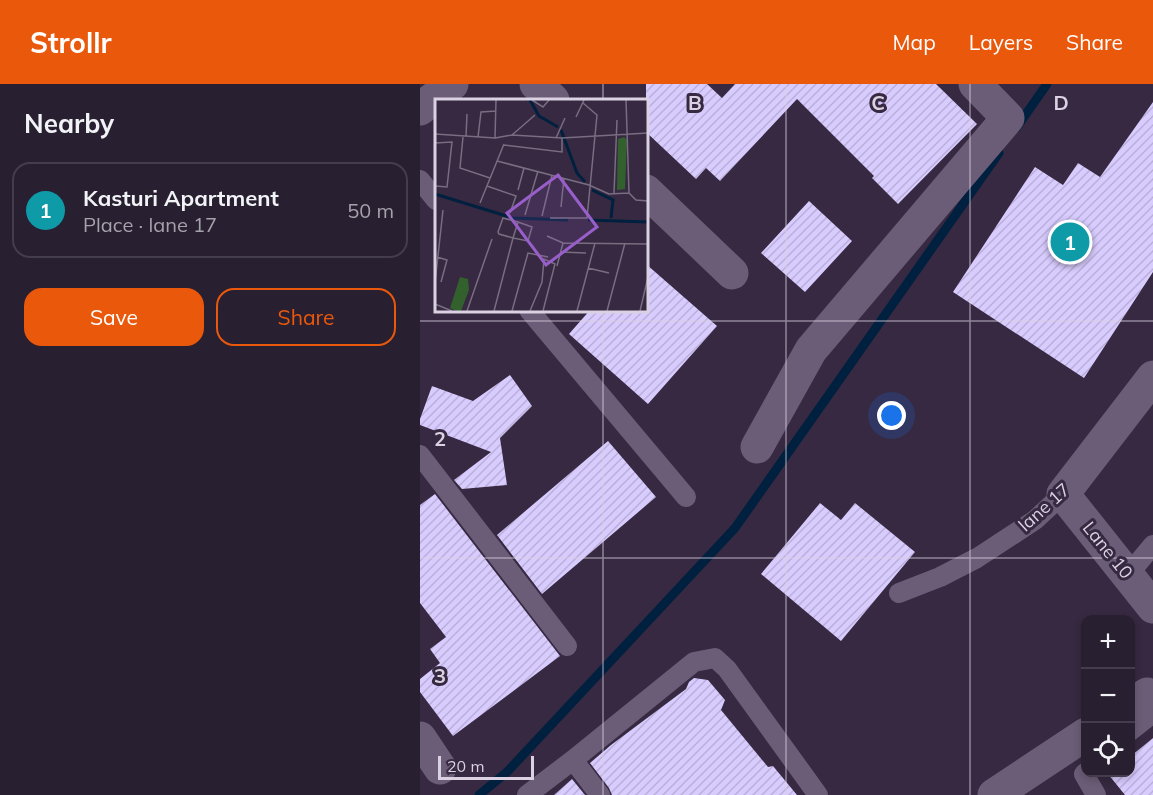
<!DOCTYPE html>
<html lang="en">
<head>
<meta charset="utf-8">
<style>
	:root { --surface:#281f31; --page:#342c3d; --text:#f1f3f6; --muted:#a5a2ab; --line:#443d4d; --accent:#ea580c }
	body { margin:0; font-family:Mulish,sans-serif; background:var(--page); color:var(--text) }
	.controls { position:absolute; right:18px; bottom:18px; display:grid; overflow:hidden; border-radius:12px; box-shadow:0 3px 9px #0003 }
	.controls button { width:54px; height:54px; display:grid; place-items:center; padding:0; border:0; border-bottom:2px solid var(--line); background:var(--surface); color:var(--text); font:30px sans-serif }
	.scale { position:absolute; left:18px; bottom:15px; width:96px; box-sizing:border-box; padding-left:6px; border:3px solid #dad2e2; border-top:0; font-size:16px; line-height:21px; white-space:nowrap; color:#dad2e2; -webkit-text-stroke:4px #362941; paint-order:stroke }
	.you { position:absolute; left:472px; top:332px; width:21px; height:21px; margin:-15px; border:4px solid #fff; border-radius:50%; background:#1a73e8; box-shadow:0 0 0 9px #1a73e833 }
	.badge { display:grid; place-items:center; width:39px; height:39px; border-radius:50%; background:var(--accent); color:#fff; font-size:20px; font-weight:700 }
	.pin { position:absolute; translate:-50% -50%; border:3px solid #fff; box-shadow:0 2px 6px #0006 }
	.list { margin:0; padding:0; list-style:none }
	h2 { display:flex; justify-content:space-between; align-items:center; height:78px; margin:0; padding:0 24px; font-size:26px }
	h2 small { font-size:20px; font-weight:400; color:var(--muted) }
	.list li { display:grid; grid-template-columns:39px 1fr auto; gap:18px; align-items:center; box-sizing:border-box; height:96px; margin:0 12px 12px; padding:0 12px; border:2px solid var(--line); border-radius:18px }
	.list b { display:block; font-size:22px; white-space:nowrap }
	.list p { margin:0; font-size:20px; white-space:nowrap; color:var(--muted) }
	.list em { font-size:20px; font-style:normal; color:var(--muted) }
	.actions { display:flex; gap:12px; padding:18px 24px }
	.actions a { flex:1; padding:14px 0; border:2px solid var(--accent); border-radius:18px; text-align:center; font-size:21px; color:var(--accent) }
	.actions .main { background:var(--accent); color:#fff }
	.icon { flex:none; width:33px; height:33px; fill:none; stroke:currentColor; stroke-width:2; stroke-linecap:round; stroke-linejoin:round }
	.map { position:relative; flex:none; width:733px; height:711px; overflow:hidden }
	header { display:flex; align-items:center; gap:36px; box-sizing:border-box; height:84px; padding:0 30px; background:var(--accent); color:#fff }
	header strong { font-size:28px }
	nav { display:flex; gap:33px; margin-inline-start:auto; font-size:21px }
	main { display:flex }
	aside { flex:1; background:var(--surface) }
	.map>svg:first-child { display:block }
	.lines { fill:none; stroke-linecap:round; stroke-linejoin:round }
	.stream { stroke:#00203f; stroke-width:9 }
	.building { fill:url(#building-hatch) }
	.lane { stroke:#6b5d77; stroke-width:20 }
	.street { stroke:#6b5d77; stroke-width:33 }
	.grid { fill:none; stroke:#dad2e2; stroke-width:1.5; stroke-opacity:0.55 }
	.labels { text-anchor:middle; dominant-baseline:central; stroke-width:6; stroke-linejoin:round; paint-order:stroke }
	.street-label { font-size:18px; fill:#dad2e2; stroke:#362941 }
	.inset-river { fill:none; stroke:#00203f; stroke-width:3 }
	.inset-road { fill:none; stroke:#786d81; stroke-width:1.5 }
	.view { fill:#985eca; fill-opacity:0.15; stroke:#985eca; stroke-width:3 }
	.inset-edge { fill:none; stroke:#dad2e2; stroke-width:3 }
	.grid-label { font-size:20px; text-anchor:middle; font-weight:bold; fill:#dad2e2; stroke:#362941; stroke-width:6; stroke-linejoin:round; paint-order:stroke }
</style>
</head>
<body>
<header>
<strong>Strollr</strong>
<nav><a>Map</a><a>Layers</a><a>Share</a></nav>
</header>
<main>
<aside>
<h2>Nearby<small></small></h2>
<ul class="list">
<li><span class="badge" style="background:#0f9aa8">1</span><div><b>Kasturi Apartment</b><p>Place · lane 17</p></div><em>50 m</em></li>
</ul>
<div class="actions"><a class="main">Save</a><a>Share</a></div>
</aside>
<div class="map">
<svg width="733" height="711" viewBox="0 0 733 711">
	<defs>
		<pattern id="building-hatch" width="6" height="6" patternUnits="userSpaceOnUse" patternTransform="scale(1.5)"><rect width="6" height="6" fill="#d8cbfe"/><path d="M-1 1l2-2M0 6l6-6M5 7l2-2" fill="none" stroke="#baafd9"/></pattern>
	</defs>
	<rect width="100%" height="100%" fill="#362941"/>
	<g class="lines">
		<!-- stream -->
		<path class="stream" d="M597 43 627 0
			M59 711 87 688 315 444 579 69"/>
	</g>
	<!-- building -->
	<path class="building" d="M226 0H287L302 14 315 0H516L557 40 478 120 452 94 454 92 377 15 300 97 286 84 276 95 226 48Z
		M733 18V188L664 294 533 208 615 83 643 101 658 79 680 93Z
		M389 117 432 157 385 208 341 169Z
		M226 180 297 242 228 320 149 250 170 226H226Z
		M90 291 112 322 80 354 87 401 42 405 34 396 71 368 0 341V335L12 302 53 317Z
		M188 357 236 413 122 510 77 451Z
		M15 410 140 572 33 652 0 608V595L20 579 10 565 26 553 0 519V421Z
		M400 419 421 436 435 419 495 468 421 557 341 490Z
		M274 594 288 596 305 616 301 626 348 683 353 682 377 711H192L189 704 170 679 191 661 266 605 269 598Z
		M733 654V711H705L688 690 690 688H711V672Z
		M152 695 165 711H134Z"/>
	<g class="lines">
		<!-- lane -->
		<path class="lane" d="M0 96 16 116
			M109 226 266 413
			M0 371 147 562
			M708 491 733 461
			M479 509 520 493 557 474 615 436 643 410
			M710 647 733 629
			M153 676 274 578 295 574 307 585 398 711
			M666 688 664 690 676 711
			M107 711 153 676 180 711"/>
		<!-- street -->
		<path class="street" d="M116 0 133 16
			M0 25 32 0
			M226 107 312 189
			M733 293 643 410 733 523
			M337 363 391 266 588 34 555 0
			M710 621 727 610
			M0 654 20 684
			M574 711 666 650"/>
	</g>
	<!-- grid -->
	<path class="grid" d="M183 0V16M366 0V711M550 0V711M183 226V711M0 237H733M0 474H733"/>
	<g class="labels">
		<!-- street labels -->
		<g class="street-label">
			<text transform="translate(624 423) rotate(-42)">lane 17</text>
			<text transform="translate(688 466) rotate(51)">Lane 10</text>
		</g>
	</g>
	<!-- overview -->
	<g transform="translate(15 15)">
		<rect width="213" height="213" fill="#362941"/>
		<path d="M189 38 192 41 190 90 182 91 183 40ZM25 178 33 180 34 191 26 212H21L15 209Z" fill="#32612e"/>
		<path class="inset-river" d="M95 1 104 17 123 28M126 31 142 74 150 83M157 91 178 101 176 119M0 95 78 119 133 121M153 121 213 123"/>
		<path class="inset-road" d="M61 1 60 39 77 36 127 39 213 34M97 1 108 8 114 1M191 1 194 94M141 18 149 1M0 35 60 39M77 36 100 16M28 38 25 69 55 79M31 38 32 15M43 38 46 13 61 12M121 39 130 19M0 44 17 43 12 88 0 87M69 46 127 53V39M62 62 154 86 174 95 194 94 201 101 213 102M52 87 81 97 75 114M83 91 89 69M179 94 182 21M45 104 69 45M126 108 129 79M90 116 103 72M107 117 117 76M115 119H152L162 16 148 4M112 137 128 144 213 145M126 153 151 154M2 158 12 161 6 183M122 167 128 144M153 169 174 174M0 184 8 111M0 205 17 212M32 212 57 140M59 212 78 139 83 123 68 119 63 133 64 135 78 139 93 142 97 128 83 123M77 212 93 154 113 158M95 212 107 183 109 160 120 165 108 212M142 212 160 144M172 212 190 144M205 212 213 178"/>
		<path class="view" d="M123 76 162 128 111 166 72 114Z"/>
		<rect width="213" height="213" class="inset-edge"/>
	</g>
	<g class="grid-label">
		<text x="275" y="26">B</text>
		<text x="458" y="26">C</text>
		<text x="641" y="26">D</text>
		<text x="20" y="362">2</text>
		<text x="20" y="599">3</text>
	</g>
</svg>
<div class="controls">
<button>+</button>
<button>−</button>
<button><svg class="icon" aria-label="locate" viewBox="0 0 24 24"><circle cx="12" cy="12" r="6"/><path d="M12 2v4M12 18v4M2 12h4M18 12h4"/></svg></button>
</div>
<div class="scale">20 m</div>
<div class="you"></div>
<div class="pin badge" style="left:650px;top:158px;background:#0f9aa8">1</div>
</div>
</main>
</body>
</html>
